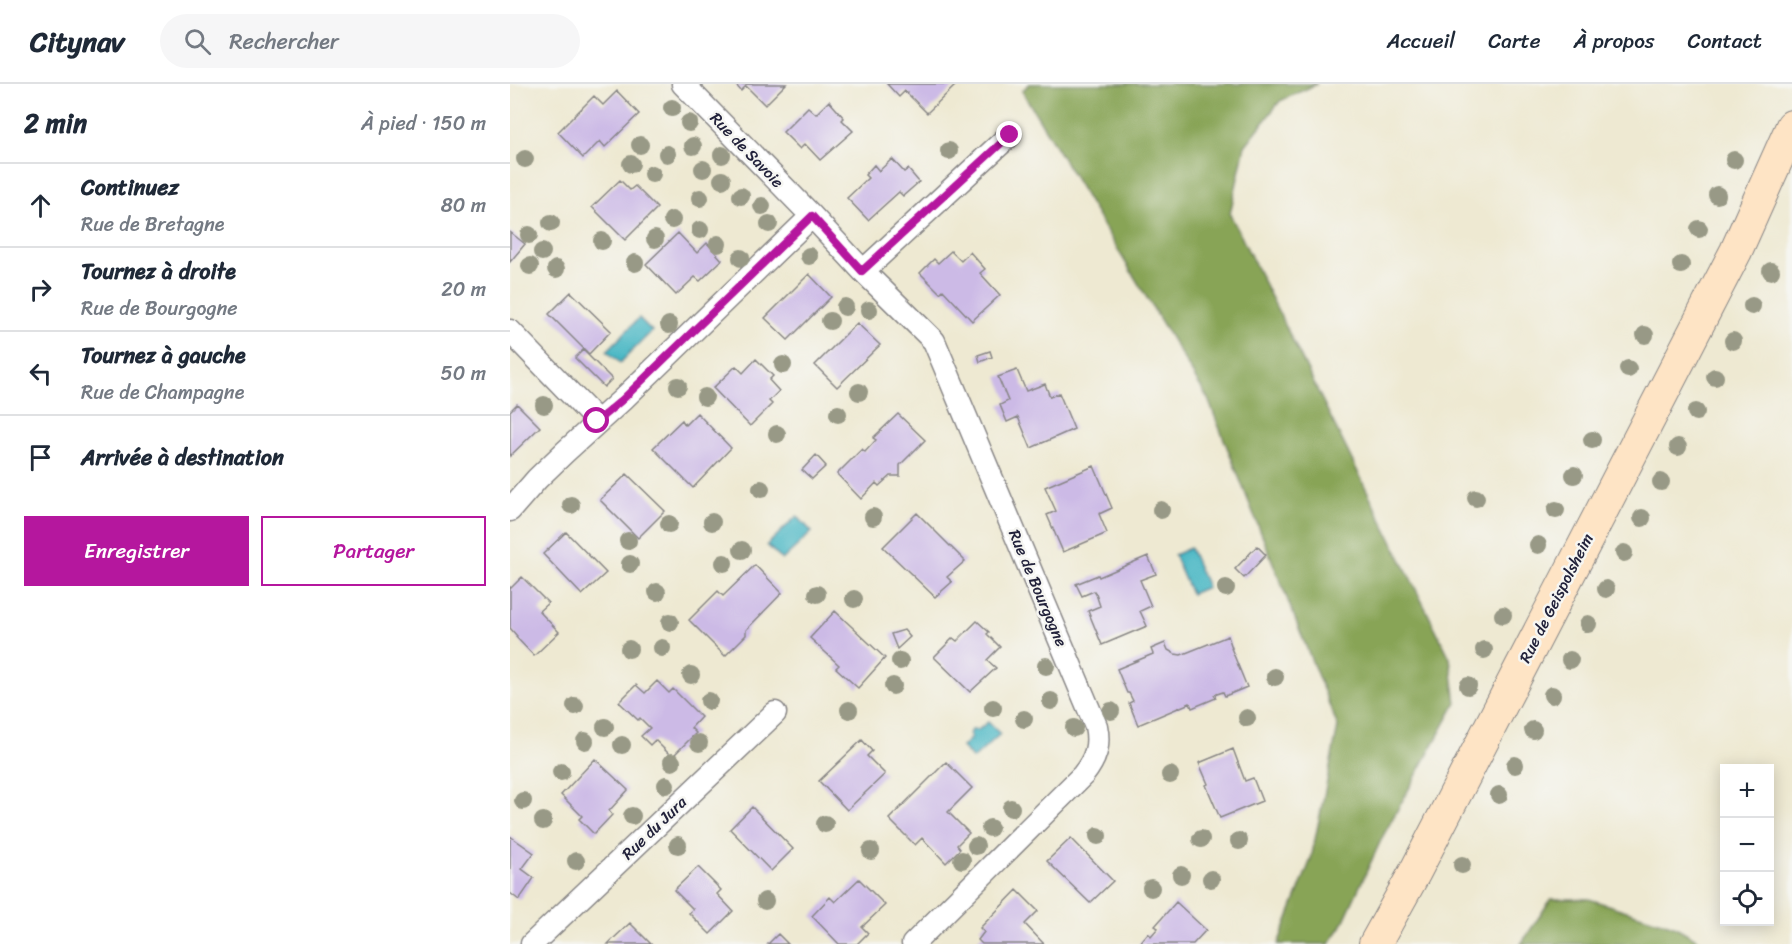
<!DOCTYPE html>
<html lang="fr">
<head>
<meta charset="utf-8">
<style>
	:root { --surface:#fff; --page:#f6f6f7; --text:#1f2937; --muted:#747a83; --line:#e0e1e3; --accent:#b5179e }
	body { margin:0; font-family:Sriracha,sans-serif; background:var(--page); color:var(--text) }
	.controls { position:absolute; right:18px; bottom:18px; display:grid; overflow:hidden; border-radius:0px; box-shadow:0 3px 15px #0003 }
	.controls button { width:54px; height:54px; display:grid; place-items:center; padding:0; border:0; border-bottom:2px solid var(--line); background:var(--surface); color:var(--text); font:30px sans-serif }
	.stop { position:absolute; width:18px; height:18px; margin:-14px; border:4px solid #b5179e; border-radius:50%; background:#fff }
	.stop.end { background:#b5179e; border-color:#fff; box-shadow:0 2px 6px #0008 }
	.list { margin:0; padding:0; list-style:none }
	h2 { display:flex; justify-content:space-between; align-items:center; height:78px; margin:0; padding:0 24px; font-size:26px }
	h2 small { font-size:20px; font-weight:400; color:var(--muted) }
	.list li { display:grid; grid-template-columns:39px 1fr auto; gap:18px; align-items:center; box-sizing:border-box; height:84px; padding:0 24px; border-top:2px solid var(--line) }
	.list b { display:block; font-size:22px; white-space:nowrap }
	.list p { margin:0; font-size:20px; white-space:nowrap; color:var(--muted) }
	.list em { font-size:20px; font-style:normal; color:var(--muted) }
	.actions { display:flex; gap:12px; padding:18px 24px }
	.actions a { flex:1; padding:14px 0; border:2px solid var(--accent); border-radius:0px; text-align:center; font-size:21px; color:var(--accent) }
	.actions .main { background:var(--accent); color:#fff }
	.icon { flex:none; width:33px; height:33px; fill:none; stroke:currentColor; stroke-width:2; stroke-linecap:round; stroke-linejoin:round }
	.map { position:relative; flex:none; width:1282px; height:860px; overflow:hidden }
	header { display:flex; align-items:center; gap:36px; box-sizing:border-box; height:84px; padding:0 30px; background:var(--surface); border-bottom:2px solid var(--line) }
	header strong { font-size:28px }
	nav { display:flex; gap:33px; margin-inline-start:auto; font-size:21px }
	.search { width:420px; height:54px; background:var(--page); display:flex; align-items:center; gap:15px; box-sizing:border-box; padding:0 21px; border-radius:33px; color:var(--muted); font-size:22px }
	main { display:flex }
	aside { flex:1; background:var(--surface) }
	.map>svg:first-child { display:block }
	.forest { fill:#88a457; stroke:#556349; stroke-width:1.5 }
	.water { fill:#4ab7c4; stroke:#366c80; stroke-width:1.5 }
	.building { fill:#ccbae6 }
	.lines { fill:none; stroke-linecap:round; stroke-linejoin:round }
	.street-casing { stroke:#888686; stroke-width:25 }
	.secondary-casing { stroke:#888686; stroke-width:34 }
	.street { stroke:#fff; stroke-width:22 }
	.secondary { stroke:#fee4c5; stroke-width:32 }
	.tree { fill:#989986 }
	.route { stroke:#b5179e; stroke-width:8 }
	.labels { text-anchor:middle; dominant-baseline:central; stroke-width:5; stroke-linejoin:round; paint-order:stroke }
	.street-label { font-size:16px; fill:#22223b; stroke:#f6f6f2 }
</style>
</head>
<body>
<header>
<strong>Citynav</strong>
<div class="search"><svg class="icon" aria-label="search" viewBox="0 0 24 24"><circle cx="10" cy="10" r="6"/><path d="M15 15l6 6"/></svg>Rechercher</div>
<nav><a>Accueil</a><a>Carte</a><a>À propos</a><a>Contact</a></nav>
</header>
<main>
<aside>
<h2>2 min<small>À pied · 150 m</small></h2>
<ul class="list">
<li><svg class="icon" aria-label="ahead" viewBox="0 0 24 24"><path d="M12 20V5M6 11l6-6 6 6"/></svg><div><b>Continuez</b><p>Rue de Bretagne</p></div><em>80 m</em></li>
<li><svg class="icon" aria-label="right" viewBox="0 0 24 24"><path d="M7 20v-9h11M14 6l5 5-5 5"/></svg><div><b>Tournez à droite</b><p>Rue de Bourgogne</p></div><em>20 m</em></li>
<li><svg class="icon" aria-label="left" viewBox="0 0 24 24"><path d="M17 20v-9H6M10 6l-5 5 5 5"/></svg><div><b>Tournez à gauche</b><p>Rue de Champagne</p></div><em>50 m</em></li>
<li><svg class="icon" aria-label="arrive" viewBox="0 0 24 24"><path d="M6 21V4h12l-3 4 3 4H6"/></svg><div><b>Arrivée à destination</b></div></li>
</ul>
<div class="actions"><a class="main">Enregistrer</a><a>Partager</a></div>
</aside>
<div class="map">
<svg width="1282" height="860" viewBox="0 0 1282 860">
	<rect width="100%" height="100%" fill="#f6f6f2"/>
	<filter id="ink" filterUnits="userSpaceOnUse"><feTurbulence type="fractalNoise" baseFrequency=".0167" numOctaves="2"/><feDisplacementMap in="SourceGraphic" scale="12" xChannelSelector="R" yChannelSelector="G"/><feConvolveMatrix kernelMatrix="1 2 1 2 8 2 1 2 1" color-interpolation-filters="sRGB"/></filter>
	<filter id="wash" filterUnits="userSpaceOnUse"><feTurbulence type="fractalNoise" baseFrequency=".008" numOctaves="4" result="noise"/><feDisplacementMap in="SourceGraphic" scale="24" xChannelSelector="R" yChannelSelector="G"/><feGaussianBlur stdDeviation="1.35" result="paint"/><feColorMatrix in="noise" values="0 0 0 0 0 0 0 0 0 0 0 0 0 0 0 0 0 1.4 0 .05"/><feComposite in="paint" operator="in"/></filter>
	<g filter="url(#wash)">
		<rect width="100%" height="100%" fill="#eee9d2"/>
		<!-- forest -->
		<path class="forest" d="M519 0H807L770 17 735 62 720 130 940 574 946 619 872 754 831 843 819 860H768L801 775 828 643 698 315 512 7Z
			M1041 815H1079L1164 842 1195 860H1011Z"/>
		<!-- water -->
		<path class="water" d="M129 234 142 247 110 279 97 267Z
			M287 432 302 448 272 476 257 461Z
			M680 464 697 503 681 510 664 471Z
			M478 638 490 650 463 675 452 663 461 654 459 650 461 646H468Z"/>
		<g id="blocks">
			<!-- building -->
			<path class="building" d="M225 0H276L255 21 236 2 231 7Z
				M377 0H447L417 29 395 7 389 13Z
				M107 7 129 30 95 63 90 57 73 74 48 48 84 12 93 21Z
				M319 17 334 34 332 36 343 47 310 76 295 60 290 65 273 48 298 23 306 30Z
				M382 75 394 88 398 85 409 98 393 112 389 108 358 136 337 114 358 94 355 91 364 81 369 87Z
				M110 96 120 106 125 102 147 124 115 156 82 123Z
				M0 148 15 160 0 178Z
				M168 149 187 169 197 159 212 176 190 197 185 193 166 211 136 180Z
				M441 167 451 177 460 168 475 185 470 189 490 211 462 237 433 206 430 209 410 189 424 175 428 179Z
				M299 190 321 213 278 256 255 234Z
				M61 208 101 247 79 270 39 230Z
				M347 239 370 261 327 303 305 281Z
				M73 266 102 295 94 303 65 274Z
				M480 267 482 273 470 278 468 271Z
				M246 275 263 292 259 296 269 307 259 317 262 320 240 342 203 304 226 282 233 289Z
				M507 286 516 307 535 300 540 313 549 309 564 345 521 364 508 333 497 338 490 321 498 317 488 293Z
				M7 320 30 343 0 372V327Z
				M187 329 221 364 183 404 143 364 172 336 175 341Z
				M388 330 415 356 390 381V392H380L369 402 366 399 351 415 327 390 352 365 355 368 366 356 363 354Z
				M306 371 316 382 302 395 292 386Z
				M584 382 602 424 589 430 597 449 553 468 537 431 546 427 535 403Z
				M117 390 155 427 128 454 90 416Z
				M407 429 455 477 437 493 442 498 425 513 373 463Z
				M56 448 96 489 72 511 33 470Z
				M747 462 756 471 734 494 725 485Z
				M638 472 646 490 630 496 641 522 630 527 637 542 592 561 578 527 590 522 586 510 584 507 572 512 566 500 588 491 589 493Z
				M245 481 272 509 236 546V551L215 572 179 536 208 507 213 512Z
				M12 493 38 519 29 527 49 548 24 572 6 553 7 552 0 544V503L1 504Z
				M325 527 375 574 348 604 326 584 329 581 300 554Z
				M467 537 479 548 477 550 490 563 477 576 486 584 460 608 424 573 443 554 447 557Z
				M394 546 400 553 387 565 381 550Z
				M718 552 722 564H721L737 603 715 612 713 608 704 611 706 614 682 624 680 619 628 641 619 619 623 617 619 609H617L607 585 643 570 641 565 655 559 658 566 665 570 671 571Z
				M147 597 159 609 163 605 191 633 181 644 186 649 162 673 145 656 140 661 131 652 140 644 130 634 128 636 109 618 126 601 135 609Z
				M352 656 362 667 357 672 375 690 337 726 309 697Z
				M723 665 735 697 743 694 752 717 710 734 696 701 698 700 689 679Z
				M85 675 118 706 99 727 102 731 84 750 69 735 72 732 51 711Z
				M436 678 462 704 438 728 459 749 447 761 450 765 436 779 412 754 405 761 379 735Z
				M242 723 283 765 261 787 220 745Z
				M0 752 24 769 12 785 24 794 9 816 0 809Z
				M561 754 603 797 580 819 537 777Z
				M188 783 211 806 207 810 223 827 200 850 179 829 183 825 164 806Z
				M349 795 375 821 352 843 358 849 347 860H329L302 832 320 813 325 818Z
				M507 806 528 827 515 840 534 860H472L468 856 474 848 470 844Z
				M666 818 696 846 683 860H629L638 849 641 852 648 844 645 842Z
				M120 839 141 860H98L103 855Z
				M268 850 278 860H258Z"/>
		</g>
	</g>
	<g filter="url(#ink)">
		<use href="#blocks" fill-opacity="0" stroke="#888686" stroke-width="1.5"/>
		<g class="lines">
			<defs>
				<path id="street" d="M173 0 302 132 353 187 424 257 586 642C590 661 586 675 573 691L403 860
					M353 187 500 51
					M0 247 87 337
					M0 426 27 395 55 368 112 316 302 132
					M22 860 265 629"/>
				<path id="secondary" d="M865 860 905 788 1226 167 1282 42"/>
			</defs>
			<!-- street casing -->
			<use href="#street" class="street-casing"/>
			<!-- secondary casing -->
			<use href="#secondary" class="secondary-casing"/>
			<!-- street -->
			<use href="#street" class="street"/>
			<!-- secondary -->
			<use href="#secondary" class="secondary"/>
		</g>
		<!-- trees -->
		<g class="tree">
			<circle cx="162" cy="24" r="9"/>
			<circle cx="179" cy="39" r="9"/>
			<circle cx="130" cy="61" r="9"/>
			<circle cx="183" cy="62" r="9"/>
			<circle cx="439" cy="67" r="9"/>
			<circle cx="157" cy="70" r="9"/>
			<circle cx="212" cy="71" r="9"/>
			<circle cx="15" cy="75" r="9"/>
			<circle cx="1224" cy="76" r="9"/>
			<circle cx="121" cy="80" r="9"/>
			<circle cx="193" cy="85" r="9"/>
			<circle cx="142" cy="90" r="9"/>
			<circle cx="212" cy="96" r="9"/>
			<circle cx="1207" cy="111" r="9"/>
			<circle cx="231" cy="112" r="9"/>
			<circle cx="190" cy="114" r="9"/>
			<circle cx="252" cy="122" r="9"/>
			<circle cx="162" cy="136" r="9"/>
			<circle cx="41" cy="139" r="9"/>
			<circle cx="259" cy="140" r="9"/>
			<circle cx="1189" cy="145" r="9"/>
			<circle cx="190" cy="146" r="9"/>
			<circle cx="19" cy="151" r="9"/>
			<circle cx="145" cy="155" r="9"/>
			<circle cx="92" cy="157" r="9"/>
			<circle cx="208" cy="160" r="9"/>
			<circle cx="32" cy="168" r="9"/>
			<circle cx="299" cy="172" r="9"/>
			<circle cx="231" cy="174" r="9"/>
			<circle cx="125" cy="179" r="9"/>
			<circle cx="1171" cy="181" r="9"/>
			<circle cx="20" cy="182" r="9"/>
			<circle cx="46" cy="185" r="9"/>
			<circle cx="1261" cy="187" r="9"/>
			<circle cx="1242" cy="222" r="9"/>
			<circle cx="335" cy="223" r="9"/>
			<circle cx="359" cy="226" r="9"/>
			<circle cx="320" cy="237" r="9"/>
			<circle cx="159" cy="241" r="9"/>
			<circle cx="1135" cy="251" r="9"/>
			<circle cx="1223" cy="257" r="9"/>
			<circle cx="273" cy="281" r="9"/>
			<circle cx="1118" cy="285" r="9"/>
			<circle cx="1205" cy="293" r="9"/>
			<circle cx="168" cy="302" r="9"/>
			<circle cx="349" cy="308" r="9"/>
			<circle cx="195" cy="313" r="9"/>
			<circle cx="34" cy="321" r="9"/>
			<circle cx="1186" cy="328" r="9"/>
			<circle cx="328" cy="330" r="9"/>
			<circle cx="267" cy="350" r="9"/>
			<circle cx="1082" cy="356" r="9"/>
			<circle cx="1168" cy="363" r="9"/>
			<circle cx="1064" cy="391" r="9"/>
			<circle cx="1151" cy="398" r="9"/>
			<circle cx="251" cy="405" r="9"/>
			<circle cx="966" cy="414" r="9"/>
			<circle cx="61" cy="421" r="9"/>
			<circle cx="651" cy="426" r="9"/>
			<circle cx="1046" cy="426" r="9"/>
			<circle cx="363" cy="433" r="9"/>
			<circle cx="1132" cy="434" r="9"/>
			<circle cx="202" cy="438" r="9"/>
			<circle cx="159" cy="440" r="9"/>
			<circle cx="118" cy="457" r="9"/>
			<circle cx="1028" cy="461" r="9"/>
			<circle cx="232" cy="466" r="9"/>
			<circle cx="1114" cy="469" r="9"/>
			<circle cx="214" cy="479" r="9"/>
			<circle cx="120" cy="480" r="9"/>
			<circle cx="716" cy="504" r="9"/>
			<circle cx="1096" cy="505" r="9"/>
			<circle cx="147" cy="508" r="9"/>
			<circle cx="307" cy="510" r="9"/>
			<circle cx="344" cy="515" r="9"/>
			<circle cx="993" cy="531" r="9"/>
			<circle cx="160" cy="538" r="9"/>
			<circle cx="1078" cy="540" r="9"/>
			<circle cx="152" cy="564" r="9"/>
			<circle cx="119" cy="565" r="9"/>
			<circle cx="974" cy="566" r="9"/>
			<circle cx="1060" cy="576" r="9"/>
			<circle cx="390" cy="577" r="9"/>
			<circle cx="536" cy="582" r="9"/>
			<circle cx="181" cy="591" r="9"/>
			<circle cx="765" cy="593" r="9"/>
			<circle cx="383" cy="602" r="9"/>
			<circle cx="958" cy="602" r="9"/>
			<circle cx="1042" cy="611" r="9"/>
			<circle cx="199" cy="617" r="9"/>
			<circle cx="541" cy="617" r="9"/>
			<circle cx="65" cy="622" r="9"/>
			<circle cx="483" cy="624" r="9"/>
			<circle cx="339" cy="626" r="9"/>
			<circle cx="601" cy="627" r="9"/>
			<circle cx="737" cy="634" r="9"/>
			<circle cx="514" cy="635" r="9"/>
			<circle cx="95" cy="643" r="9"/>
			<circle cx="564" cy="644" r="9"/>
			<circle cx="1023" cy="646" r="9"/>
			<circle cx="75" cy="657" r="9"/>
			<circle cx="189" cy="659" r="9"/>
			<circle cx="112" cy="661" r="9"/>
			<circle cx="162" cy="678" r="9"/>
			<circle cx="1005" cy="681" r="9"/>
			<circle cx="51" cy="688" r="9"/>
			<circle cx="660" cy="691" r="9"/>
			<circle cx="156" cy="701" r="9"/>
			<circle cx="989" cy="711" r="9"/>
			<circle cx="13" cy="717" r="9"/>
			<circle cx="501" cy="724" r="9"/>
			<circle cx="122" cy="732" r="9"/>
			<circle cx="33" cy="737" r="9"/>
			<circle cx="315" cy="740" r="9"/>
			<circle cx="480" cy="744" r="9"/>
			<circle cx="588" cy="752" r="9"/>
			<circle cx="691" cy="755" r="9"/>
			<circle cx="729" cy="757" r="9"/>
			<circle cx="168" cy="761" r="9"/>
			<circle cx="466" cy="762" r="9"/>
			<circle cx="361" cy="767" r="9"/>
			<circle cx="452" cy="776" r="9"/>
			<circle cx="66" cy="777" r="9"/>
			<circle cx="952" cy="781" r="9"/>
			<circle cx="671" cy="791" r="9"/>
			<circle cx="701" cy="795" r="9"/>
			<circle cx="641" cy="804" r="9"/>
			<circle cx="255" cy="817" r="9"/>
		</g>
	</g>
	<g class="lines" filter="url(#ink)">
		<!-- route -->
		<path class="route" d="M87 337 112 316 302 132 352 187 500 51"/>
	</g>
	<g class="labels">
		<!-- street labels -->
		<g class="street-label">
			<text transform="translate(237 66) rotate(46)">Rue de Savoie</text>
			<text transform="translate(528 504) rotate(67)">Rue de Bourgogne</text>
			<text transform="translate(1046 514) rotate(-63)">Rue de Geispolsheim</text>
			<text transform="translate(144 744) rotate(-44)">Rue du Jura</text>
		</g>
	</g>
</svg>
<div class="controls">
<button>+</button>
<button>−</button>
<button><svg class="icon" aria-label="locate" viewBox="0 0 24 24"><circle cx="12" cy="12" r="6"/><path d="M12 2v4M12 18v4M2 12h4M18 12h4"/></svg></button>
</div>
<div class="stop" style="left:87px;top:337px"></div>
<div class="stop end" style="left:500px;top:51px"></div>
</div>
</main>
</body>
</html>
